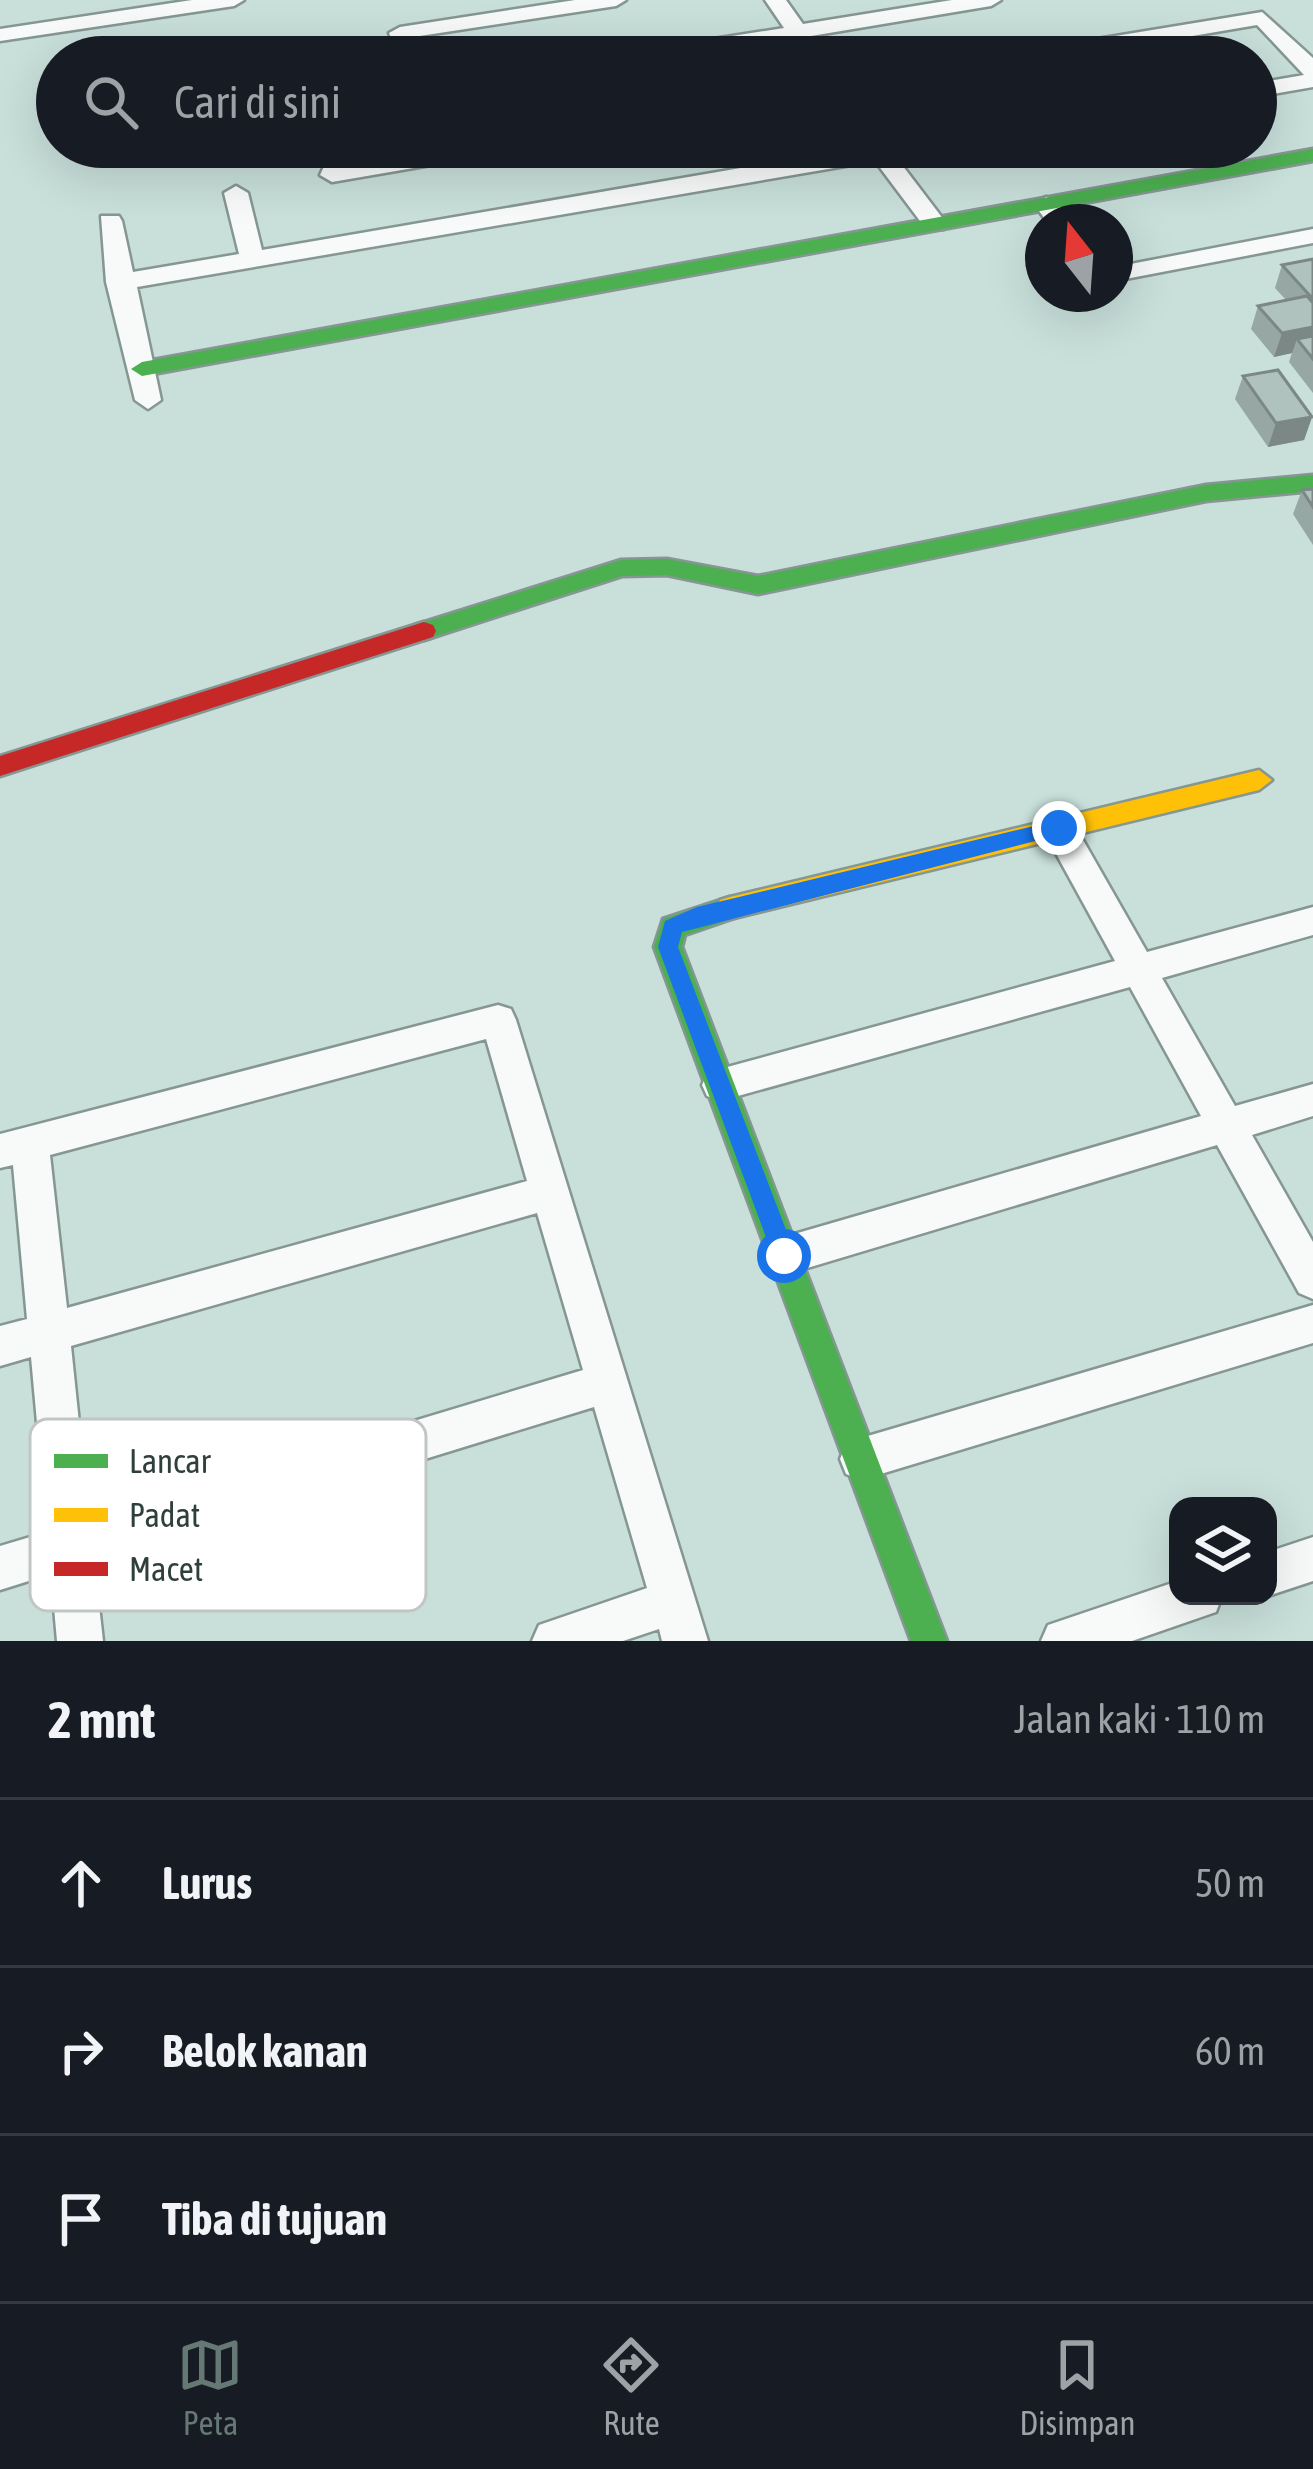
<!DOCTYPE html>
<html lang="id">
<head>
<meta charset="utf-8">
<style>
	:root { --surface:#171b24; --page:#242831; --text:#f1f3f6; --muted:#9ea1a6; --line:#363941; --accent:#657873 }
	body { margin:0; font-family:"Asap Condensed",sans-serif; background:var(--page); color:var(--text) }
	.controls { position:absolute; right:36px; bottom:36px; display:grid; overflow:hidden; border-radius:24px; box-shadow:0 12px 48px #0002 }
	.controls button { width:108px; height:108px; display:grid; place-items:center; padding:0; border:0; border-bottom:3px solid var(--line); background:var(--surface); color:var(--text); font:60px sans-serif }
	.compass { position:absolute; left:1025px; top:204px; width:108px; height:108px; border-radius:50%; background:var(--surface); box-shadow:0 12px 48px #0002; rotate:343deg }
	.stop { position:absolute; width:36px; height:36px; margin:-27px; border:9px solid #1a73e8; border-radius:50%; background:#fff }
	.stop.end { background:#1a73e8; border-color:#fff; box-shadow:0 3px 12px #0008 }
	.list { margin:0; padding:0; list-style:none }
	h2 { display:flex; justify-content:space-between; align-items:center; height:156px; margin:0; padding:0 48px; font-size:51px }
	h2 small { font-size:39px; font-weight:400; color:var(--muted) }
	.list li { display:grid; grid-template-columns:78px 1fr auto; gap:36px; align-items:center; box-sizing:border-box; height:168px; padding:0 48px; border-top:3px solid var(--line) }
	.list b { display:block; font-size:45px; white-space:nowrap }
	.list em { font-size:39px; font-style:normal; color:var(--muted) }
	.icon { flex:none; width:66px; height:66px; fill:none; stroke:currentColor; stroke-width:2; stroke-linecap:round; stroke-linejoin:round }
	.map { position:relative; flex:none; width:1313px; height:1641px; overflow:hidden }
	.search { position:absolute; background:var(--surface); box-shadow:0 12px 48px #0002; left:36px; right:36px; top:36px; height:132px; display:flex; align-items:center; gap:30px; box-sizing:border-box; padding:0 42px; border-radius:66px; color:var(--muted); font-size:45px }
	.sheet { height:660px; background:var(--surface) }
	nav { display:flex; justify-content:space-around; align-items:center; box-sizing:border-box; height:168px; border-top:3px solid var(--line); background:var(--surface); font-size:33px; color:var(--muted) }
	nav a { display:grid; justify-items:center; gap:6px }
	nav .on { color:var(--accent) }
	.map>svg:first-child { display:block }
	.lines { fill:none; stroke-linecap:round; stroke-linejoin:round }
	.street-casing { stroke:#859693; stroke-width:5 }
	.fast-casing { stroke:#859693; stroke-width:5 }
	.slow-casing { stroke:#859693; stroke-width:5 }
	.jam-casing { stroke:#859693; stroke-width:5 }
	.street { fill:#f7faf9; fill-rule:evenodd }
	.fast { fill:#4caf50; fill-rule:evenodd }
	.slow { fill:#ffc107; fill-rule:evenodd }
	.jam { fill:#c62828; fill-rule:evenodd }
	.wall { fill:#97a7a3 }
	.shaded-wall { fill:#7b8885 }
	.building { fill:#b0c2be; stroke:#7b8885; stroke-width:3 }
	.route { fill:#1a73e8 }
	.key { fill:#fff; stroke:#c1c6c4; stroke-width:3 }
	.key-label { font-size:33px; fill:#2f403c }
</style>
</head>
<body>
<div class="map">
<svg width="1313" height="1641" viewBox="0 0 1313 1641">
	<rect width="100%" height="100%" fill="#c8dfda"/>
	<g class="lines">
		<defs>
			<path id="street" d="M192 0H244L234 6 0 41V29Z
				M575 0H626L616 6 413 37 421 57H399L389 33 400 27Z
				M765 0H786L803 24 952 0H1001L991 6 811 36 826 57H804L792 39 683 57H632L643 50 784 28Z
				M1262 12 1313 58V87L1256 97V83L1304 75 1257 25 1069 57H1019L1030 50Z
				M333 147H357L348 165 454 147H507L495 154 332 182 320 175Z
				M864 147H928L896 157 947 224 944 229H926L875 161 137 287 161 400 148 409 135 400 106 282 101 216H119L122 221 133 272 239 254 224 193 236 186 248 193 262 250Z
				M1046 197 1054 199 1072 222H1047L1034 204Z
				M1313 229V243L1115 281V267Z
				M1059 815 1071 819 1147 952 1313 907V935L1162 978 1235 1106 1313 1084V1116L1252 1135 1313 1242V1299L1299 1293 1217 1145 784 1275 770 1269 764 1256 770 1243 784 1237 1201 1116 1130 987 720 1101 707 1096 702 1085 707 1074 720 1069 1115 961 1042 828 1047 819Z
				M498 1005 511 1009 516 1020 708 1641H662L659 1629 623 1641H532L539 1625 647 1588 594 1407 94 1561 103 1641H57L51 1574 0 1590V1546L47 1532 31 1357 0 1366V1326L27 1319 13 1165 0 1168V1134ZM486 1039 527 1181 67 1308 50 1155ZM537 1213 583 1370 89 1519 71 1346Z
				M1313 1305V1343L861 1480 846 1474 840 1459 846 1444 861 1438Z
				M1313 1537V1581L1268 1596V1552Z
				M1178 1581V1596H1222L1216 1612 1132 1641H1041L1048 1625Z"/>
			<path id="fast" d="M1313 149V161L142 376 131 369 142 362Z
				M1313 475V491L1206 501 758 594 667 575 622 576 424 640 412 631 415 625 621 560 667 559 758 576 1206 485Z
				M730 897 740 900 744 908 740 916 685 935 682 947 947 1641H911L654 947 663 919Z"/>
			<path id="slow" d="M1259 770 1272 780 1259 790 730 919 720 916 716 908 720 900 730 897Z"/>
			<path id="jam" d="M424 622 433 625 436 631 433 637 0 776V756Z"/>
		</defs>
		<!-- street casing -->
		<use href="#street" class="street-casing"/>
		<!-- fast casing -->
		<use href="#fast" class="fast-casing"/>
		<!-- slow casing -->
		<use href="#slow" class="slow-casing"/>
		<!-- jam casing -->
		<use href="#jam" class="jam-casing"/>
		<!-- street -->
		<use href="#street" class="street"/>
		<!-- fast -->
		<use href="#fast" class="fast"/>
		<!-- slow -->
		<use href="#slow" class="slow"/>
		<!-- jam -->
		<use href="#jam" class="jam"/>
	</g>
	<!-- wall -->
	<path class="wall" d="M1313 259V393L1289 362 1292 353 1274 357 1251 329 1258 306 1286 300 1275 288 1282 265Z
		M1243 376 1312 417 1304 440 1268 447 1235 399Z
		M1313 489V545L1293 514 1302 490Z"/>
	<!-- shaded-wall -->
	<path class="shaded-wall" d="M1313 327V349L1297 339 1292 353 1274 357 1282 333Z
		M1312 417 1304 440 1268 447 1276 423Z"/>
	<!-- building -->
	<path class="building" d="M1313 259V299L1282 265Z
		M1307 296 1313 303V327L1282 333 1258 306Z
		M1313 336V359L1297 339Z
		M1278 370 1312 417 1276 423 1243 376Z
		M1313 489V507L1302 490Z"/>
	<!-- route -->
	<path class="route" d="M1059 820 1066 823V833L682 932 678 947 796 1256 792 1264H776L658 947 665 921 697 907Z"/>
	<!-- legend -->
	<rect x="30" y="1419" width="396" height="192" rx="18" class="key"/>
	<rect x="54" y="1454" width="54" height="14" fill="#4caf50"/>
	<rect x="54" y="1508" width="54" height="14" fill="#ffc107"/>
	<rect x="54" y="1562" width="54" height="14" fill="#c62828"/>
	<g class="key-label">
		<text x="129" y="1473">Lancar</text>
		<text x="129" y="1527">Padat</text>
		<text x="129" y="1581">Macet</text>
	</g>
</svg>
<div class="controls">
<button><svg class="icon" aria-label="layers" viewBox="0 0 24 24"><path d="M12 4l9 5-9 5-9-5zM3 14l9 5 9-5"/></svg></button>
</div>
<svg class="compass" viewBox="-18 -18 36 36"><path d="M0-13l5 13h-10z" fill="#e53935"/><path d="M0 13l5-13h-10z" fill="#9ea1a6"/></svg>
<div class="stop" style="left:784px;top:1256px"></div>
<div class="stop end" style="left:1059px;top:828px"></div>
<div class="search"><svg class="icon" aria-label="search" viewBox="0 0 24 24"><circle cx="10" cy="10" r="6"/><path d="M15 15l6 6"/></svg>Cari di sini</div>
</div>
<section class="sheet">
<h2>2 mnt<small>Jalan kaki · 110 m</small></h2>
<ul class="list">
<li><svg class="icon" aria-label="ahead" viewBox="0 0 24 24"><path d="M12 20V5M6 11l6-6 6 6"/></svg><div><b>Lurus</b></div><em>50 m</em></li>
<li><svg class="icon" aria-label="right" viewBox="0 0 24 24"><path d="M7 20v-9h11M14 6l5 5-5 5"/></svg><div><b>Belok kanan</b></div><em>60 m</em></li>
<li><svg class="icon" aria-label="arrive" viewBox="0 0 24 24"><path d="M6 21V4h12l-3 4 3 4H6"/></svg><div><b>Tiba di tujuan</b></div></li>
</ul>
</section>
<nav>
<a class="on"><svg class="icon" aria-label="map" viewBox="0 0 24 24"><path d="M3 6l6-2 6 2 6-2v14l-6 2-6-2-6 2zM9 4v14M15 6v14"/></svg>Peta</a>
<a><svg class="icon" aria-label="directions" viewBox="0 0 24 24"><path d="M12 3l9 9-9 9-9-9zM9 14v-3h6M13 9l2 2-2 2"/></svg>Rute</a>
<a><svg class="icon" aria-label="saved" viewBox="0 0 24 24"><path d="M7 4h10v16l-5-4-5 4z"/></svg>Disimpan</a>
</nav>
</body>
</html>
